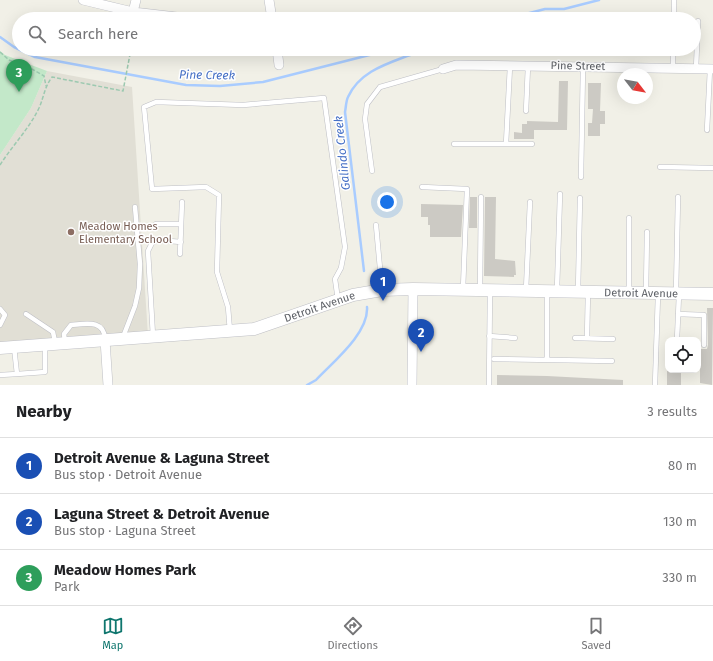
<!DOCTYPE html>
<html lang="en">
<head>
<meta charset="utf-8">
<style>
	:root { --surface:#fff; --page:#f6f6f6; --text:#202124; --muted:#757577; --line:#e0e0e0; --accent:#0f766e }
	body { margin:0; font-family:"Fira Sans",sans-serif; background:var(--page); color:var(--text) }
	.controls { position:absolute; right:12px; bottom:12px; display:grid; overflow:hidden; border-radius:8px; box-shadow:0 4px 16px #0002 }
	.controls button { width:36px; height:36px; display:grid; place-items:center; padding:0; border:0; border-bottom:1px solid var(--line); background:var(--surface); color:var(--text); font:20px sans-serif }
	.compass { position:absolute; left:617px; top:68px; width:36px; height:36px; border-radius:50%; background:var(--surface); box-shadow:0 4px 16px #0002; rotate:121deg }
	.you { position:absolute; left:387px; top:202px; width:14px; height:14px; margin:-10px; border:3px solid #fff; border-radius:50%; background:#1a73e8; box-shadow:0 0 0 6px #1a73e833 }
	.badge { display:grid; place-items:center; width:26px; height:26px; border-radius:50%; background:var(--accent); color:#fff; font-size:13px; font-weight:700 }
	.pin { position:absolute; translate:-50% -33px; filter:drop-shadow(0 1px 2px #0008) }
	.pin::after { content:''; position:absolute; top:21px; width:14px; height:12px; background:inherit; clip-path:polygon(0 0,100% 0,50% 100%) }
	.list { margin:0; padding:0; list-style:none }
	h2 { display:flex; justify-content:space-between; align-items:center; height:52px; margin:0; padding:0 16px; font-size:17px }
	h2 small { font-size:13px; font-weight:400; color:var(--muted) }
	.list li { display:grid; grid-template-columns:26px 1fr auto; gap:12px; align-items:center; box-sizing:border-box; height:56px; padding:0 16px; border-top:1px solid var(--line) }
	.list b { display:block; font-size:15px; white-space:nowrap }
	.list p { margin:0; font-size:13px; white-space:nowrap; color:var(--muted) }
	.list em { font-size:13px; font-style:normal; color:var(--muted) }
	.icon { flex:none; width:22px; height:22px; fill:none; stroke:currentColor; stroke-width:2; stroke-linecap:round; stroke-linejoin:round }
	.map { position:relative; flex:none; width:713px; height:385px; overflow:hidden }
	.search { position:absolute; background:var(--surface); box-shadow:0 4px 16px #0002; left:12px; right:12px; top:12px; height:44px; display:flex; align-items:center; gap:10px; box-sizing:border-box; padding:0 14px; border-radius:22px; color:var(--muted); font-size:15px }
	.sheet { height:220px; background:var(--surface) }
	nav { display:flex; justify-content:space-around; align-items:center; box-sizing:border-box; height:56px; border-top:1px solid var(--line); background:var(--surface); font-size:11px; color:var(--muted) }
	nav a { display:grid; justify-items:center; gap:2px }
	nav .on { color:var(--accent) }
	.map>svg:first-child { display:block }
	.education { fill:#e1dfd5 }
	.green { fill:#c3e8c9 }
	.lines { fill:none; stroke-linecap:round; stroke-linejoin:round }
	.stream { stroke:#a9ccff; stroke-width:2.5 }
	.building { fill:#cccac4 }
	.service-casing { stroke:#bebfc5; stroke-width:5.5 }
	.minor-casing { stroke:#bebfc5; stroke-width:10 }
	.tertiary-casing { stroke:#bebfc5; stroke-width:13 }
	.path { stroke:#9cc9b0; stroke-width:1.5; stroke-dasharray:4 2; stroke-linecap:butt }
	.service { stroke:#fff; stroke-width:4.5 }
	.minor { stroke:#fff; stroke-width:9 }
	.tertiary { stroke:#fff; stroke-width:12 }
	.education-dot { fill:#8d6e63; stroke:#fff; stroke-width:1.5 }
	.labels { text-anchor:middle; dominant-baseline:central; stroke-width:3; stroke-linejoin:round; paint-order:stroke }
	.street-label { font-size:11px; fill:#5e6167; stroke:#fff }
	.education-label { font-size:11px; fill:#785e54; stroke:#fff; text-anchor:start }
	.water-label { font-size:12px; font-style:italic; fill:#4771c6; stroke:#fff }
</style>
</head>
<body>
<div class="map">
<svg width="713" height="385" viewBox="0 0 713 385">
	<rect width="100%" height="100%" fill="#f1f0e7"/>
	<!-- education -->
	<path class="education" d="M47 71 132 87 148 336 0 348V155L31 108Z"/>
	<!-- green -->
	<path class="green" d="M0 51 5 55 47 71 31 108 0 155Z"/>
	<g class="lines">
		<!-- stream -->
		<path class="stream" d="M506 19 545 9H564L599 0
			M0 37 14 47 35 57 186 85 220 86 263 82 393 49
			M364 271 345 112C346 107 346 101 348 97 360 70 390 63 415 53L420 49
			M307 385 316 380C333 362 369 333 367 307"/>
	</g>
	<!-- building -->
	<path class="building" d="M559 81H568L567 130H534V139H514V132L522 133V124H527V121L558 122Z
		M588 83H601L600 111H605V124H600V136H588V123H592L593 109H588Z
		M470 197H477V228H469Z
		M485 197H496L495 259 515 261 516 275H514V277L484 276Z
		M421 204 463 205 461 237H430V225H428V217H421Z
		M707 308H713L712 385 700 383V364H698V349H707L708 345Z
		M667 370H681V385H667Z
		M497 375 547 376 623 380V385H497Z"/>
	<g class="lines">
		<defs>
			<path id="service" d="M674 19V0
				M673 68V49
				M696 69 698 21
				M526 111 528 66
				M707 130 710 69
				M454 144H532
				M506 144 510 66
				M660 167 713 168
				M372 171 365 119 367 104 380 87 443 69
				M581 177 583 67
				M422 187 467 189 463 289
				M629 218V292
				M156 224H181
				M376 225 382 290
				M180 254 182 202
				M480 289 481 197
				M526 290 530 202
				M557 290 560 194
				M578 292 580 198
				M646 292 647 232
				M676 293 678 197
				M0 309 5 315 0 325
				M26 314 53 332 55 342
				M678 314 704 315V345
				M230 331 228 307 217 272 219 195 206 187 152 189 144 107 156 102 243 105 324 98 345 247 341 268 335 279 338 300
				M153 336 148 251 152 243 158 240 181 242
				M489 336 515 338
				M123 337 135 306 139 288 140 264 135 207
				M575 338 613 339
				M587 338 588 292
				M677 340 679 294
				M65 342 64 334 71 325C85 324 104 319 105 339
				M494 359 612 361
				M547 360V291
				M17 374 45 372V345
				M0 375 17 374 14 347
				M489 385 490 291
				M655 385 658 295"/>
			<path id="minor" d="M83 0 133 12 194 19
				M269 0 272 19
				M133 12 136 0
				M235 19 272 17
				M277 49 279 65
				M443 69 456 65 713 69
				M105 340 108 385
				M412 385 413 289"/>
			<g id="tertiary">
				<path id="s1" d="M0 348 254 329 353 295 382 290 413 289 713 294"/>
			</g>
		</defs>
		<!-- service casing -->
		<use href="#service" class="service-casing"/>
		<!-- minor casing -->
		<use href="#minor" class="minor-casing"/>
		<!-- tertiary casing -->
		<use href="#tertiary" class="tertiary-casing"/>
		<!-- path -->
		<path class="path" d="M0 52 9 60 30 68 44 76 46 86
			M0 165C12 146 29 129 39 108 44 97 44 88 52 77L123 91 131 49"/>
		<!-- service -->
		<use href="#service" class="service"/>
		<!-- minor -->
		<use href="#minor" class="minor"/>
		<!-- tertiary -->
		<use href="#tertiary" class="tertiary"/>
	</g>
	<!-- markers -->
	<circle class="education-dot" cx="71" cy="232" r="4"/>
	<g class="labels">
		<!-- street labels -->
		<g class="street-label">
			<text transform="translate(578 66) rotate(1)">Pine Street</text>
			<text stroke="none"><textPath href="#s1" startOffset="648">Detroit Avenue</textPath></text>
			<text stroke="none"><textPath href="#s1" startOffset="324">Detroit Avenue</textPath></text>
		</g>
		<!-- education labels -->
		<g class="education-label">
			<text x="79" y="226">Meadow Homes<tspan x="79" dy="13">Elementary School</tspan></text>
		</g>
		<!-- water labels -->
		<g class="water-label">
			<text transform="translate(207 75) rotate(1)">Pine Creek</text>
			<text transform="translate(342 153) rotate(-96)">Galindo Creek</text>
		</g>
	</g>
</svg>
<div class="controls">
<button><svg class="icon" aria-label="locate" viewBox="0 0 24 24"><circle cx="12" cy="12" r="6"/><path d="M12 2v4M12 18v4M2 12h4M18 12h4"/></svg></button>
</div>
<svg class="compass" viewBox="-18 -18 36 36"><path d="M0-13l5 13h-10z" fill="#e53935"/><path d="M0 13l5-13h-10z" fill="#757577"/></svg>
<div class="you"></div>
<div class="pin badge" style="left:383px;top:301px;background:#1a4fb4">1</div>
<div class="pin badge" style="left:421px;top:352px;background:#1a4fb4">2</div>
<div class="pin badge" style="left:19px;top:92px;background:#2e9e5b">3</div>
<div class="search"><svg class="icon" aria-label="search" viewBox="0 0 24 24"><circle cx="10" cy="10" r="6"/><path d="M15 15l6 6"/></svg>Search here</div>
</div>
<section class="sheet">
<h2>Nearby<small>3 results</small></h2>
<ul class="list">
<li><span class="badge" style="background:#1a4fb4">1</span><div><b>Detroit Avenue &amp; Laguna Street</b><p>Bus stop · Detroit Avenue</p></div><em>80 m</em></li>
<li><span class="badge" style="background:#1a4fb4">2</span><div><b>Laguna Street &amp; Detroit Avenue</b><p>Bus stop · Laguna Street</p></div><em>130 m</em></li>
<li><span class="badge" style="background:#2e9e5b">3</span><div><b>Meadow Homes Park</b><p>Park</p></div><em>330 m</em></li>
</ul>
</section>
<nav>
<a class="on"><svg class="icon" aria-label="map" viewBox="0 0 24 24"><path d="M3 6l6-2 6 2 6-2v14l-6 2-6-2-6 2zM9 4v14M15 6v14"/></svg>Map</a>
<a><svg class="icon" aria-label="directions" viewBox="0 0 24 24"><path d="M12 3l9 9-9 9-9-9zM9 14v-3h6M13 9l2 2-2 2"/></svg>Directions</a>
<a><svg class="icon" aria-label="saved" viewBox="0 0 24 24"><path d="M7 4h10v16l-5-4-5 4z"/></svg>Saved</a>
</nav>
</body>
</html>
